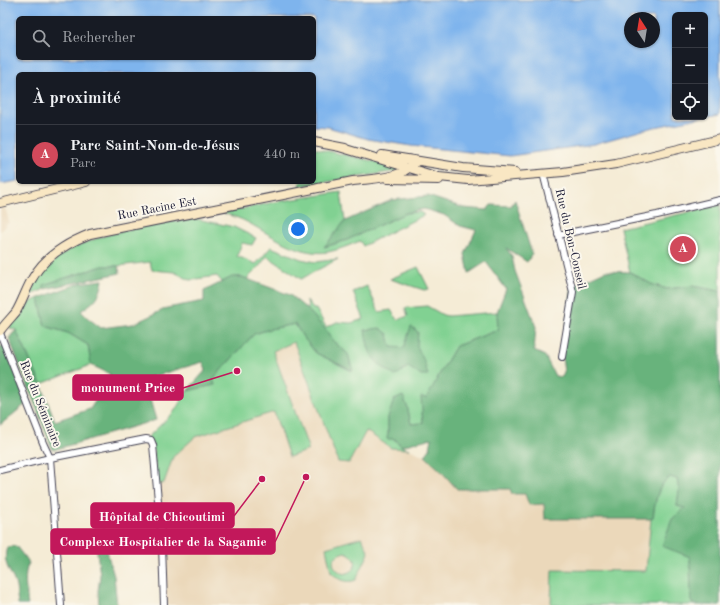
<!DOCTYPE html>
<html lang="fr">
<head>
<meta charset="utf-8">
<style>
	:root { --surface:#171b24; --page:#20242c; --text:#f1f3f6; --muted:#9ea1a6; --line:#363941; --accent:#d1495b }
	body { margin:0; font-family:"Old Standard TT",serif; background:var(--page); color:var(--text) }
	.controls { position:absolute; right:12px; top:12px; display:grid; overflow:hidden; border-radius:6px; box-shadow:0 1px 3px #0004 }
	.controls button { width:36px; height:36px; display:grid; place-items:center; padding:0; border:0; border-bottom:1px solid var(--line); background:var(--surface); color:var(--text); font:20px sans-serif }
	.compass { position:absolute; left:624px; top:12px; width:36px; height:36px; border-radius:50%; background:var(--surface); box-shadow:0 1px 3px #0004; rotate:348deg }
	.you { position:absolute; left:298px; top:229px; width:14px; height:14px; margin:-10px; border:3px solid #fff; border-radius:50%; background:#1a73e8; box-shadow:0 0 0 6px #1a73e833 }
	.badge { display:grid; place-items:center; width:26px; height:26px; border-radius:50%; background:var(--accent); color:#fff; font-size:13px; font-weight:700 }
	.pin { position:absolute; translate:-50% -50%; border:2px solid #fff; box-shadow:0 1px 4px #0006 }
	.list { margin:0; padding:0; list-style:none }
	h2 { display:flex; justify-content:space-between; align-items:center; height:52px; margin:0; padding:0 16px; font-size:17px }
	h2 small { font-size:13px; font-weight:400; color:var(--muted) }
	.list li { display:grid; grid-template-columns:26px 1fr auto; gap:12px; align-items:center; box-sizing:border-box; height:60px; padding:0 16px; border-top:1px solid var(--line) }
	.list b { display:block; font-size:15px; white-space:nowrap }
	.list p { margin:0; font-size:13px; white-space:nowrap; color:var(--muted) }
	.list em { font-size:13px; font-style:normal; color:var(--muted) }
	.icon { flex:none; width:22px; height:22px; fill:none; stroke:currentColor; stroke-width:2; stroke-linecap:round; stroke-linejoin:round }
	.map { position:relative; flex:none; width:720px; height:605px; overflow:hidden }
	.search { position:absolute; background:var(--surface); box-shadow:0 1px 3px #0004; left:16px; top:16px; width:300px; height:44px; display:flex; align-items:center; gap:10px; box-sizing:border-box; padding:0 14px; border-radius:6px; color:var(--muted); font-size:15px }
	.panel { position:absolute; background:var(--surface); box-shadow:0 1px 3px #0004; left:16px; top:72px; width:300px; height:112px; border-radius:6px }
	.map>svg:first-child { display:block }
	.built { fill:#ebd8ba }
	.green { fill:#81d192; stroke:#527a66; fill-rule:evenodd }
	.forest { fill:#68b37c; stroke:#456a5c }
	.water { fill:#7eb4ed; stroke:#506b94; fill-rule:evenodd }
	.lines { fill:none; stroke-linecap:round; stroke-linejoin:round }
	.street-casing { stroke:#424052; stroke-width:8 }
	.secondary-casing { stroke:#424052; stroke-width:10 }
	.street { stroke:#fff; stroke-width:6 }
	.secondary { stroke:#f9e7c3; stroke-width:8 }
	.labels { text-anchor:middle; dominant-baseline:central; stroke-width:4; stroke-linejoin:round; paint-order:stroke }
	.street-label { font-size:12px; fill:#22223b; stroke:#fbf7ec }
	.leader { fill:none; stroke:#c2185b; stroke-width:1.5 }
	.callout-dot { fill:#c2185b; stroke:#fbf7ec; stroke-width:1.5 }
	.callout { fill:#c2185b; stroke:#c2185b; stroke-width:1.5 }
	.callout-label { font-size:13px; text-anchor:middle; font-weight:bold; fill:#fff }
</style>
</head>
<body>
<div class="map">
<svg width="720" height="605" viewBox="0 0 720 605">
	<rect width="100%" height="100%" fill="#fbf7ec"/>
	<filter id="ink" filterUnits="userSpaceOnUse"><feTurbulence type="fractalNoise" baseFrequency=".025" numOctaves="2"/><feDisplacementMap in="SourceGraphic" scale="8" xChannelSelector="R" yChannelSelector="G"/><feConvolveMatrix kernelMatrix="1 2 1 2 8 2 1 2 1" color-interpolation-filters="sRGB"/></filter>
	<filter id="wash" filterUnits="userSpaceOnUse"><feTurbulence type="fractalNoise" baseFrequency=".012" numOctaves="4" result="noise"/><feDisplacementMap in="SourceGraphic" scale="16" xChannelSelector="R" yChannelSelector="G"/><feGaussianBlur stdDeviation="0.9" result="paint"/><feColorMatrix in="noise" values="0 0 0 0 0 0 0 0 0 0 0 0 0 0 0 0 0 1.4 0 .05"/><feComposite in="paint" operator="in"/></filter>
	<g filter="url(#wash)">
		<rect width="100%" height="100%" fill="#f5ecd6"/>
		<!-- built -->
		<path class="built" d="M5 207 9 222 0 231V208Z
			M294 342 339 462 349 463 366 431 391 448 409 449 425 456 440 470 457 489H510L512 494H526L544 504 610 519H651L646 571 552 570 551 605H164L157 485 164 483 173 457 195 437 274 411 289 457 273 350Z"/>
		<!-- green -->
		<path class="green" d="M314 148 386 164 400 169 397 171 300 186V182H314Z
			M341 192 345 221 325 247 347 240 406 213 420 212 424 215 363 246 360 241C350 245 339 250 328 252 299 257 267 232 243 220 236 217 229 215 222 213L275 202Z
			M720 205V291L692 286 667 289 651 284 630 272 620 228Z
			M197 219 234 227 256 238 252 245 242 243 237 256 256 264 271 247 301 259 316 262 338 259 301 279 267 256 258 268 247 279C238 274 231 278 222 282L217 276 190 280 174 272 152 270 150 262 118 266H103L43 285 45 289 28 296C36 283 44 269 56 259 86 234 158 222 197 219Z
			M418 267 429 289 424 290 390 279Z
			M367 286 379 312 391 310 397 320 408 316 405 308 427 306 443 315 448 316 497 312 498 330 456 346 439 375 427 399 422 413 423 423 411 424 407 406 388 417V433L401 446 409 449 391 448 366 431 349 463 338 462 294 342 273 351 309 450 289 457 274 412 195 437 173 457 164 483 157 485 153 445 146 439 174 412 187 391 214 385 213 379 254 334 270 329 295 324 303 337 316 353 352 371 348 354 333 341 326 330 308 310 307 300 313 309H316L326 327 337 322 351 323 364 319 353 292Z
			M39 298 45 326 68 333 88 345 91 365 41 384 16 330 10 328C10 312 26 304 39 298Z
			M670 477 677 479 679 491 677 506 685 508 690 557 691 601 694 605H551L552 570 646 571 651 519 653 517C655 504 657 484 670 477Z
			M362 537 369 553 356 580C347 584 337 579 331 572L326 548ZM345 552C359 557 359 570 344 574 330 568 329 556 345 552Z"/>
		<!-- forest -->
		<path class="forest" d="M428 196 464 208 487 210 491 205 511 206 515 200 532 254 527 262 506 248 512 256 515 271 536 327 534 351 545 356 555 376 562 377 564 372 562 357 572 286 605 271 630 272 651 284 667 289 692 286 720 291V605H694L691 601 690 557 662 546 672 519 685 508 677 506 679 491 677 479 670 477C657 484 655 504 653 517L651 519H545L544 504 529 505 525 494H512L510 489H457L440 470 425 456 430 449 432 438 401 446 395 439H387L388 433V417L394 400 403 396 407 406 411 424 423 423 421 397 427 398 439 375 456 346 498 330 497 312 506 289 486 262 469 273 465 254 476 230 460 226 444 215 424 209 406 213 347 240 324 247 345 221 392 200Z
			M103 266H118L120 273 45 289 43 285Z
			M232 277H242L290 295 308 310 326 330 333 341 348 354 353 371 316 353 303 337 295 324 270 329 254 334 213 379 215 385 187 391 206 370 203 362 144 379 156 420 53 450 9 338 16 330 41 384 55 421 90 409 102 391 106 380 110 374 91 365 88 345 68 333 45 326 39 298 80 283 103 280C100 298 95 301 81 311L88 318 101 328 133 324 167 308 204 301V291Z
			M411 326 418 332 417 346 424 361 428 375H421L408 367 395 376C372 360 369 357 365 330L380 328 388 334 391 347 404 348Z
			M4 345 27 403 0 425V347Z
			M104 528 107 552 114 576 117 605H99L98 591 100 576 97 551 100 537Z
			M16 546 29 563C23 572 26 594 28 605H18C17 598 17 589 15 583 10 570 2 563 7 547Z"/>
		<!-- water -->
		<path class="water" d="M0 0H720V114L705 117V15H675V117H704L650 128 594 144 510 156 411 146 368 139 328 127 314 126V74H18V181L0 184ZM18 18H314V58H18ZM630 18H654V42H630Z"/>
	</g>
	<g filter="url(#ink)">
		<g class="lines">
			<defs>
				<path id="street" d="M543 173 573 292 562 357
					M558 235 657 215 720 200
					M0 333 43 443 50 458 61 605
					M0 470 50 458 146 439 151 440 153 445 162 545 164 605"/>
				<path id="secondary" d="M314 142 345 148
					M339 147 439 177 468 180 563 172 616 164 720 139
					M382 155 463 168 515 172
					M388 179 439 180
					M0 203 86 182
					M0 331C5 324 11 318 16 312 22 302 26 289 32 279 44 257 67 243 90 234L353 181C368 179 386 179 400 173 407 171 411 164 418 161"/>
			</defs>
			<!-- street casing -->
			<use href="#street" class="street-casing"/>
			<!-- secondary casing -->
			<use href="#secondary" class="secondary-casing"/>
			<!-- street -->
			<use href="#street" class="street"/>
			<!-- secondary -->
			<use href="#secondary" class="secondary"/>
		</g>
	</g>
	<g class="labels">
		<!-- street labels -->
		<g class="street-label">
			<text transform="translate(157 209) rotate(-11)">Rue Racine Est</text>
			<text transform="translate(570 239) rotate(77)">Rue du Bon-Conseil</text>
			<text transform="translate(40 404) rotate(68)">Rue du Séminaire</text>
		</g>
	</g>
	<!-- callouts -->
	<path class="leader" d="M237 371L183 388M262 479L234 516M306 477L275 542"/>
	<g class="callout-dot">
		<circle cx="237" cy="371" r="4"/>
		<circle cx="262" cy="479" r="4"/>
		<circle cx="306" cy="477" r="4"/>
	</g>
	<g class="callout">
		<rect x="73" y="375" width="110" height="25" rx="4"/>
		<rect x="91" y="503" width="143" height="25" rx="4"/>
		<rect x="51" y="529" width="224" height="25" rx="4"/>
	</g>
	<g class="callout-label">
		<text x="128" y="392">monument Price</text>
		<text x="162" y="521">Hôpital de Chicoutimi</text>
		<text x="163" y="546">Complexe Hospitalier de la Sagamie</text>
	</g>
</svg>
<div class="controls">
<button>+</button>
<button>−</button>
<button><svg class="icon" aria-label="locate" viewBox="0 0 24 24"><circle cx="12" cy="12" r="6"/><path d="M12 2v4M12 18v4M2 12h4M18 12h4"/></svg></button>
</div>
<svg class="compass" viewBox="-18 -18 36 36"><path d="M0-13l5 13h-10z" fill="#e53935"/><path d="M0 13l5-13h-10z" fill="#9ea1a6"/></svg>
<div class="you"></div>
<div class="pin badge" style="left:683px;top:249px">A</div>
<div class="search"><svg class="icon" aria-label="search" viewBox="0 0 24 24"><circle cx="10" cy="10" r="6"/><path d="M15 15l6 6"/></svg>Rechercher</div>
<section class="panel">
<h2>À proximité<small></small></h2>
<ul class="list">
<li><span class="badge">A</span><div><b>Parc Saint-Nom-de-Jésus</b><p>Parc</p></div><em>440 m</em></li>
</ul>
</section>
</div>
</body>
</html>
